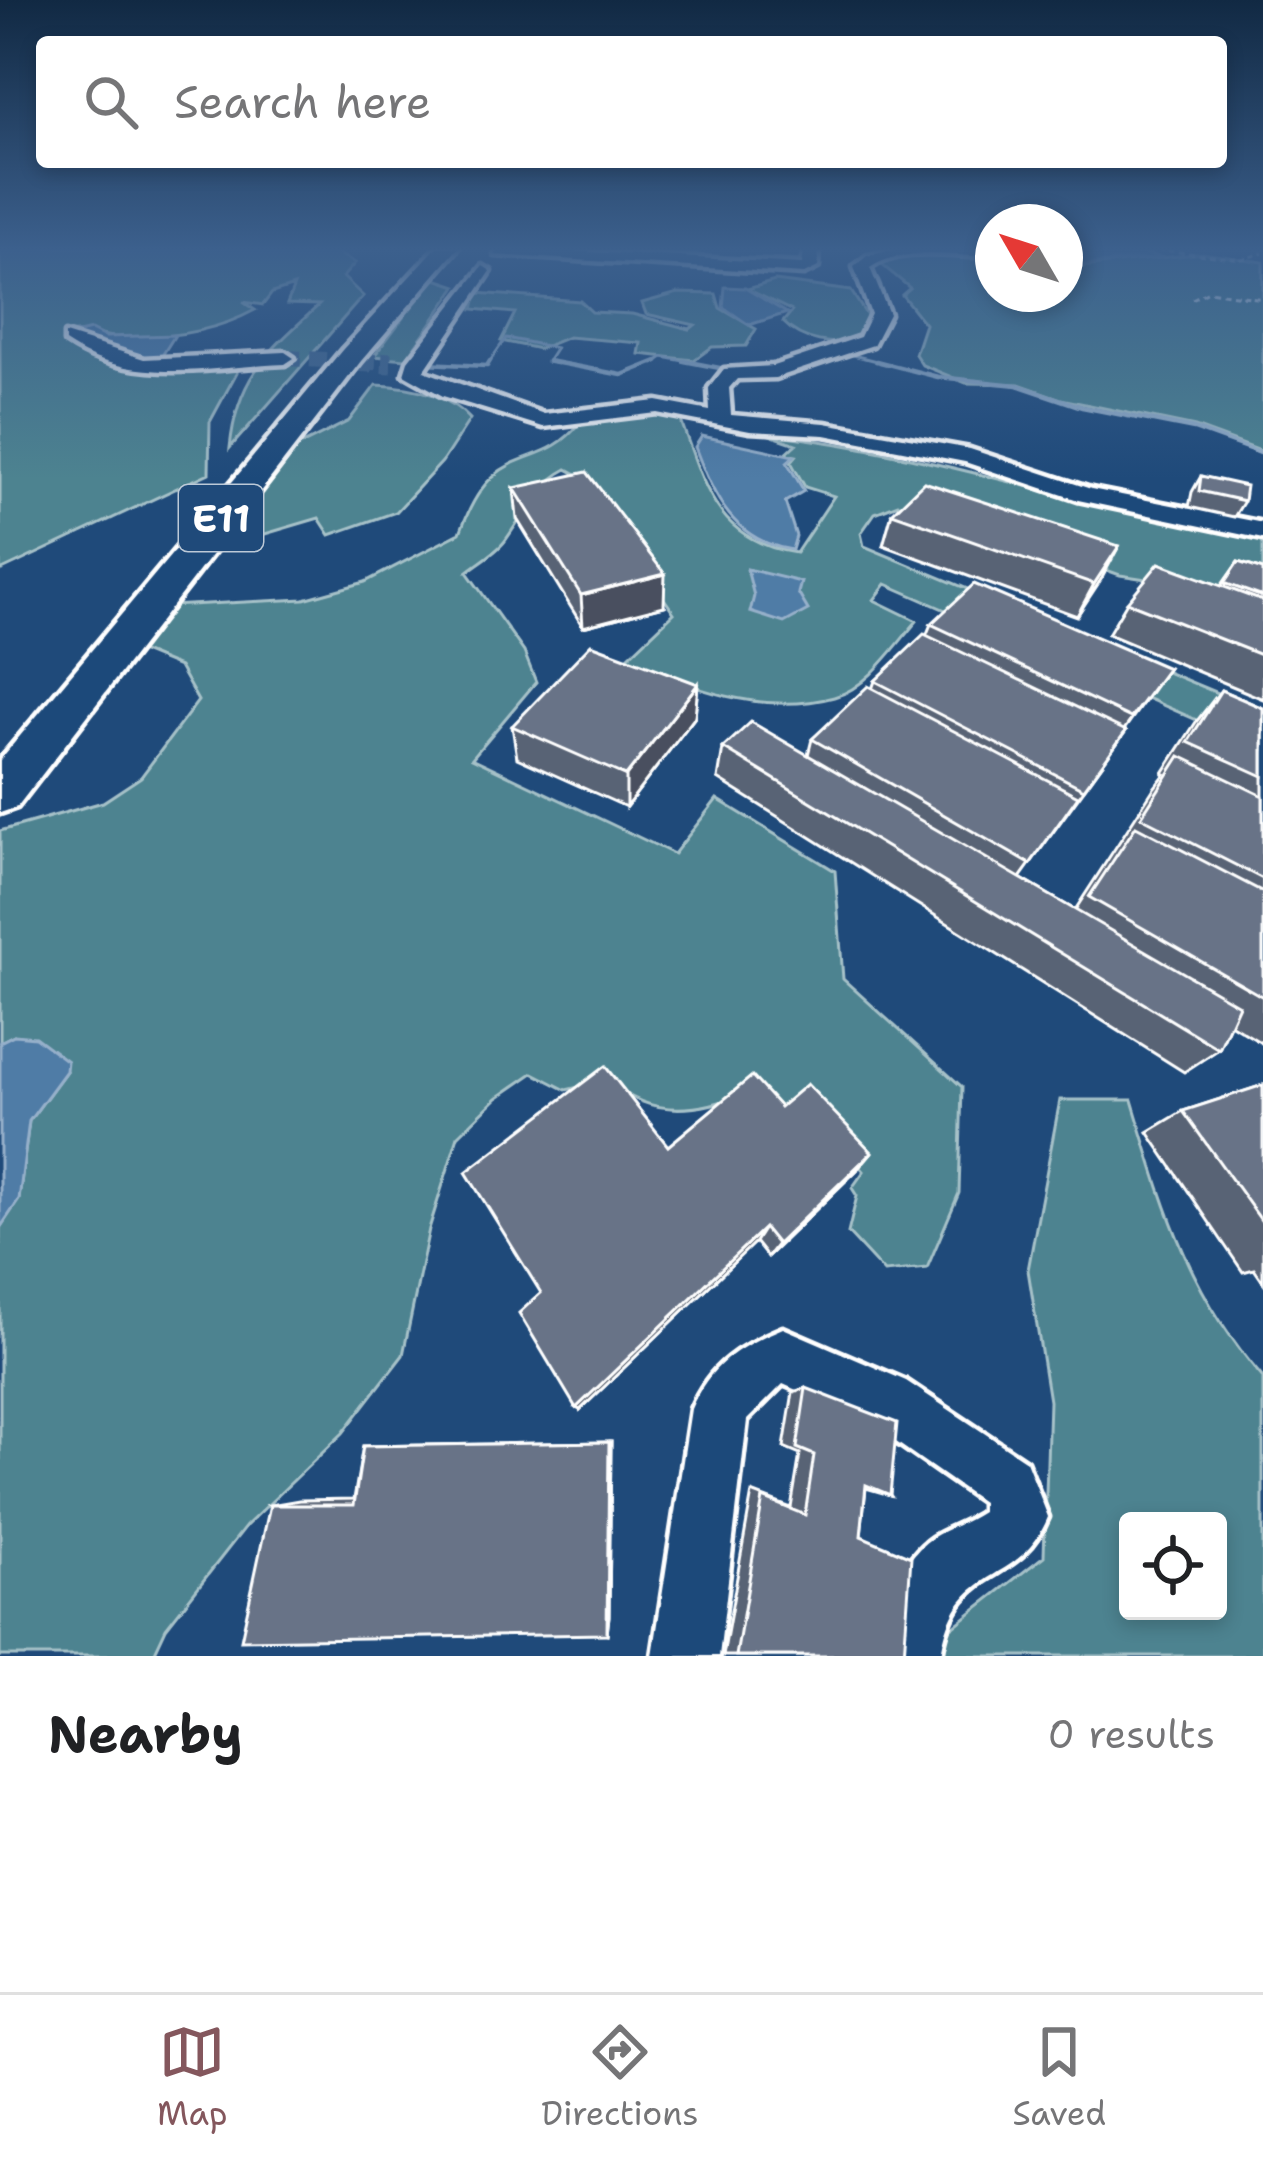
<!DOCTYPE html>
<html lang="en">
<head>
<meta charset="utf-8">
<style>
	:root { --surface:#fff; --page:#f2f2f2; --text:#202124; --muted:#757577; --line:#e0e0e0; --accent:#84575d }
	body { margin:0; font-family:"Shantell Sans",sans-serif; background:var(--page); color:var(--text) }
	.controls { position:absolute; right:36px; bottom:36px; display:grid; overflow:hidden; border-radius:12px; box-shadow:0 6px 18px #0003 }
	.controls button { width:108px; height:108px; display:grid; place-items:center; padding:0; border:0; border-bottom:3px solid var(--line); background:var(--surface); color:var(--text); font:60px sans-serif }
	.compass { position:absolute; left:975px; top:204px; width:108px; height:108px; border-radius:50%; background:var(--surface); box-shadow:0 6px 18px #0003; rotate:309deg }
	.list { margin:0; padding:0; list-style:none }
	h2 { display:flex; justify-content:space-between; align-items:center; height:156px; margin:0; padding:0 48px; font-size:51px }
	h2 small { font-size:39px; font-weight:400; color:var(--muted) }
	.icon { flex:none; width:66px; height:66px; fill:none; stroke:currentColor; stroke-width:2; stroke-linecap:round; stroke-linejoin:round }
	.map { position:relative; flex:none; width:1263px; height:1656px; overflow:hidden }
	.search { position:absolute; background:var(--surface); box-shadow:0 6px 18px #0003; left:36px; right:36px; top:36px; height:132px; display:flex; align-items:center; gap:30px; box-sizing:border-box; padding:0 42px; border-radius:12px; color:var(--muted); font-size:45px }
	.sheet { height:336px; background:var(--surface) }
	nav { display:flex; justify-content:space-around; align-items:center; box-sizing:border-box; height:168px; border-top:3px solid var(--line); background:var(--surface); font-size:33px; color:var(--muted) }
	nav a { display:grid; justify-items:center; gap:6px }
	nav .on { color:var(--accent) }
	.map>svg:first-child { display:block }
	.green { fill:#4e8390; stroke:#a6c1c8; stroke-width:3; fill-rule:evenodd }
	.water { fill:#507ba6; stroke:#96b0ca; stroke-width:3 }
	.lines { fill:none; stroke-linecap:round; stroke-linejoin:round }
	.stream-far1 { stroke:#96b0ca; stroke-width:3 }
	.stream { stroke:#96b0ca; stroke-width:4.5 }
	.minor-tunnel-far1 { stroke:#41658e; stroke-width:16; stroke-dasharray:16 9; stroke-linecap:butt }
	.minor-tunnel { stroke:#41658e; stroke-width:21; stroke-dasharray:21 10; stroke-linecap:butt }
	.minor-casing { stroke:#fff; stroke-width:9 }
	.highway-casing { stroke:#fff; stroke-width:9 }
	.path { stroke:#fff; stroke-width:3; stroke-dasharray:6 4.5; stroke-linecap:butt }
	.minor { fill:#1f4a7a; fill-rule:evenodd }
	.highway { fill:#1f4a7a; fill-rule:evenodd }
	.wall { fill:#596374; stroke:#fff; stroke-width:3 }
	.shaded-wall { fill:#48505e; stroke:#fff; stroke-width:3 }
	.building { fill:#677387; stroke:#fff; stroke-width:3 }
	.labels { text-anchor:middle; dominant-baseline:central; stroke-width:10; stroke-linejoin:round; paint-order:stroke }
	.shield { fill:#1f4a7a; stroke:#bcc9d7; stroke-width:3 }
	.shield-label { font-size:39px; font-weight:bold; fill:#fff }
</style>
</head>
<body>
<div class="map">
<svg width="1263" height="1656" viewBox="0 0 1263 1656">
	<rect width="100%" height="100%" fill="#1f4a7a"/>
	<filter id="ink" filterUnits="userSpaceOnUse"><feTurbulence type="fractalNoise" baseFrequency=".00833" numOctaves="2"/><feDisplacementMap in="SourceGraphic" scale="24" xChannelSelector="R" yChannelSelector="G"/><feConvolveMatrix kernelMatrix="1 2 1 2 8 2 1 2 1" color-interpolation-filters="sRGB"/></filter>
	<g filter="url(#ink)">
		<!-- green -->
		<path class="green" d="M0 247H327L355 263 343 277 363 296 230 448C237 376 268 352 319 305L287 304 294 286 272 293 263 305 243 302 255 310C213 333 162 339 114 337 96 335 87 330 68 334 93 378 197 362 243 361L210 422 209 473 0 571Z
			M903 253 993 254V294H1065V269L1203 253 1263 262V452L1195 427 1061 399 1019 384 966 383 922 365 915 354 925 324 902 295 910 288 876 260Z
			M433 278 457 286 406 359 374 356Z
			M775 281 851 291 867 316 860 338C835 348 801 341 783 322L792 311 747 289Z
			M477 293 580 301 592 312 632 314 690 329 695 325 646 314 642 303 678 293 716 294 720 308 756 329 746 346 712 347 694 360 639 354 641 343 568 337 539 349 501 341 515 313 473 309Z
			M376 385C410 386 447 393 470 419L442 462 396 512 330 535 319 518 265 534 230 536 299 446 349 421Z
			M650 414 680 418C704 485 716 541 796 553L834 496 805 487 791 462 796 456 785 454 796 444 767 434C936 452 1096 512 1263 540V597L1120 575 933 508 898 504 875 513 861 533 864 546 1263 712V749L886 584 874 600 917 621C895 646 868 688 834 697 765 716 687 689 627 658L674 613 580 476 567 469C536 485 524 515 505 541 496 553 478 563 467 572L524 652 536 682 472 758 674 854 717 799 835 871 843 979 962 1087 959 1193 927 1268 884 1272 848 1233 857 1196 852 1188 864 1171 796 1095 776 1116 748 1092C701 1112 648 1119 609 1080L566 1090 533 1073 497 1098 458 1136 429 1229 403 1355 343 1433 246 1526 166 1628 153 1656H0V1228L19 1199 29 1121 66 1071 14 1035 0 1042V831L103 802 141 777 198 701 179 667 140 651 170 606 304 599 365 582 460 533C494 436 538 476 580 423Z
			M1060 1100H1132C1165 1209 1187 1290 1263 1378V1656H935L936 1640 1044 1556 1049 1401 1028 1270ZM1128 1521H1218V1611H1128Z"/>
		<!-- water -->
		<path class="water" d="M1079 247H1126L1162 258 1065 267V255Z
			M725 287 745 288 787 313 749 325 723 307Z
			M91 330 105 337 175 335 158 362 124 359 78 341 74 334Z
			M702 436 794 456 787 462 804 491 785 502 796 536 792 550C734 541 714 498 695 447Z
			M747 569 801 582 798 593 808 610 784 623 750 612 754 596Z
			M14 1035 35 1037 67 1061 66 1071 29 1121 19 1200 0 1228V1042Z"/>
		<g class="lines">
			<!-- stream-far1 -->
			<path class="stream-far1" d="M845 353 888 364
				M188 357 253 353
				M425 363 448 364
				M488 364 506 338 556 348 547 362 557 364
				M653 364 663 357 700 364"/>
			<!-- stream -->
			<path class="stream" d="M548 361 622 375 657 361
				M684 361 730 370
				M876 361 938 377 1017 385 1082 407 1194 429 1263 454
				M425 363 487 366 490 361"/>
			<!-- minor-tunnel-far1 -->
			<path class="minor-tunnel-far1" d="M285 358 391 363"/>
			<!-- minor-tunnel -->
			<path class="minor-tunnel" d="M351 361 391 363"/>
			<defs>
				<path id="minor" d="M500 247 802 264 805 247H819L818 267 804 274 495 255Z
					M904 247H993V256C955 258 903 245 870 268L889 314 873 345 775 378 737 379 729 388 731 415 825 423 970 449 1091 489 1263 523V539L1078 500 965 462 825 435 750 431 657 413 543 427 443 396 404 374 408 361 483 266 491 271 424 371 544 414 657 401 710 411 709 388 724 369 773 366 860 337 871 314 854 267 867 256Z
					M65 334 144 359 285 352 294 358 285 364C210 367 130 387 65 342Z
					M783 1328 906 1381 1026 1461 1048 1517C1018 1591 955 1559 941 1656H875C882 1617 897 1562 932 1538 947 1528 966 1523 982 1512V1502L866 1421 783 1384 747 1420 719 1656H653L691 1409C710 1364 740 1346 783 1328Z"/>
				<path id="highway" d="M437 247H459L361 361 17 807 0 813V760L343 349Z"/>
			</defs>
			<!-- minor casing -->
			<use href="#minor" class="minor-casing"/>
			<!-- highway casing -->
			<use href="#highway" class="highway-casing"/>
			<!-- path -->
			<path class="path" d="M1136 247 1242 259 1263 253
				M1192 299 1209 291 1263 299"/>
			<!-- minor -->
			<use href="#minor" class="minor"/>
			<!-- highway -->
			<use href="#highway" class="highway"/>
		</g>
		<!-- wall -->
		<path class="wall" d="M1201 476 1244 501 1234 517 1189 507 1192 492Z
			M514 488 664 606 583 627 517 519Z
			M892 513 1119 546 1077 616 883 545Z
			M1238 562 1263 570V699L1108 634 1127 602 1221 586Z
			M931 624 1168 668 1124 730 1126 731 1020 878 1075 910 1154 788 1165 774 1163 773 1196 722 1221 690 1263 708V1044L1230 1024 1219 1049 1184 1072 718 779 723 748 808 755 812 739 872 689 875 681 926 636Z
			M698 684 695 717 626 807 517 758 512 726Z
			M1263 1085V1282L1254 1269 1243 1272 1148 1132 1183 1111Z
			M668 1146 856 1171 767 1257 755 1242 580 1410 541 1293Z
			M806 1388 890 1495 866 1488 861 1535 904 1656H723L752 1493 791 1508 800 1454 784 1447 793 1392Z
			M611 1442 609 1616 607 1634 270 1505 299 1500 354 1499 363 1446Z"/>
		<!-- shaded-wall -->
		<path class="shaded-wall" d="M1119 546 1102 578 1077 616 1094 584Z
			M665 574 664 606 583 627 581 595Z
			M698 684 695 717 626 807V776Z
			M872 1152 856 1171 767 1257 777 1244Z
			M764 1228 755 1242 580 1410 576 1408Z
			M609 1442H611L609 1616 607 1634Z"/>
		<!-- building -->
		<path class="building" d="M587 472 665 574 581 595 514 488Z
			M1201 476 1246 486 1244 501 1199 491Z
			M924 482 1119 546 1094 584 892 513Z
			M1238 562 1263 570V597L1224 583Z
			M1159 563 1263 601V656L1127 602Z
			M974 584 1168 668 1131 718 931 624Z
			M924 634 1126 731 1084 789 875 681Z
			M591 644 698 684 626 776 512 726Z
			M868 686 1078 796 1030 864 812 739Z
			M1221 690 1263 708V776L1188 742Z
			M751 722 1239 1005 1219 1049 723 748Z
			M1180 756 1263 796V879L1141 817Z
			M1136 826 1263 892V997L1089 897Z
			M605 1066 668 1146 752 1076 780 1107 807 1084 872 1152 777 1244 764 1228 576 1408 519 1313 541 1293 466 1172Z
			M1263 1085V1223L1183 1111Z
			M806 1388 897 1423 890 1495 866 1485 861 1536 911 1557 904 1656H736L763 1498 805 1515 814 1455 797 1448Z
			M609 1442 607 1634 241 1640 270 1505H354L363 1446Z"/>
	</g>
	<!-- sky -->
	<linearGradient id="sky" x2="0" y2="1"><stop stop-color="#112943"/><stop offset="0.52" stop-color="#3c608d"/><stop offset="1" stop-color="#3c608d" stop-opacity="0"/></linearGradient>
	<rect width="1263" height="479" fill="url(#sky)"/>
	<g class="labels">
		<!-- shield labels -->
		<rect class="shield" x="179" y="485" width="84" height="66" rx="9"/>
		<g class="shield-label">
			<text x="221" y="518">E11</text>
		</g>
	</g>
</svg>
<div class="controls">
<button><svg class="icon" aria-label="locate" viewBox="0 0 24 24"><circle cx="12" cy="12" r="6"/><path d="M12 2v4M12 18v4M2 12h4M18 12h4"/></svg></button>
</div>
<svg class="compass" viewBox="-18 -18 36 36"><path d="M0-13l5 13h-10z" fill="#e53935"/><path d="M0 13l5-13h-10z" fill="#757577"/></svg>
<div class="search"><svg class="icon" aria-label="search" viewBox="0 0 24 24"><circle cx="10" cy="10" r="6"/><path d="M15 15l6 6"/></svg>Search here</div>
</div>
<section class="sheet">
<h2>Nearby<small>0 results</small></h2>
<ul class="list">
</ul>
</section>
<nav>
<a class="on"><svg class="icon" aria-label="map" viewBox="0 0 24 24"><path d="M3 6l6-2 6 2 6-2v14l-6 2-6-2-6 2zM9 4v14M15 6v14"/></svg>Map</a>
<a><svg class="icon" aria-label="directions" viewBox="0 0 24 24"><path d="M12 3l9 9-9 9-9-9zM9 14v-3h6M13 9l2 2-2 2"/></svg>Directions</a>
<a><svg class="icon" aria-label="saved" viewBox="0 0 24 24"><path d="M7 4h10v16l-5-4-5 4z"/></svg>Saved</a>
</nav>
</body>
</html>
